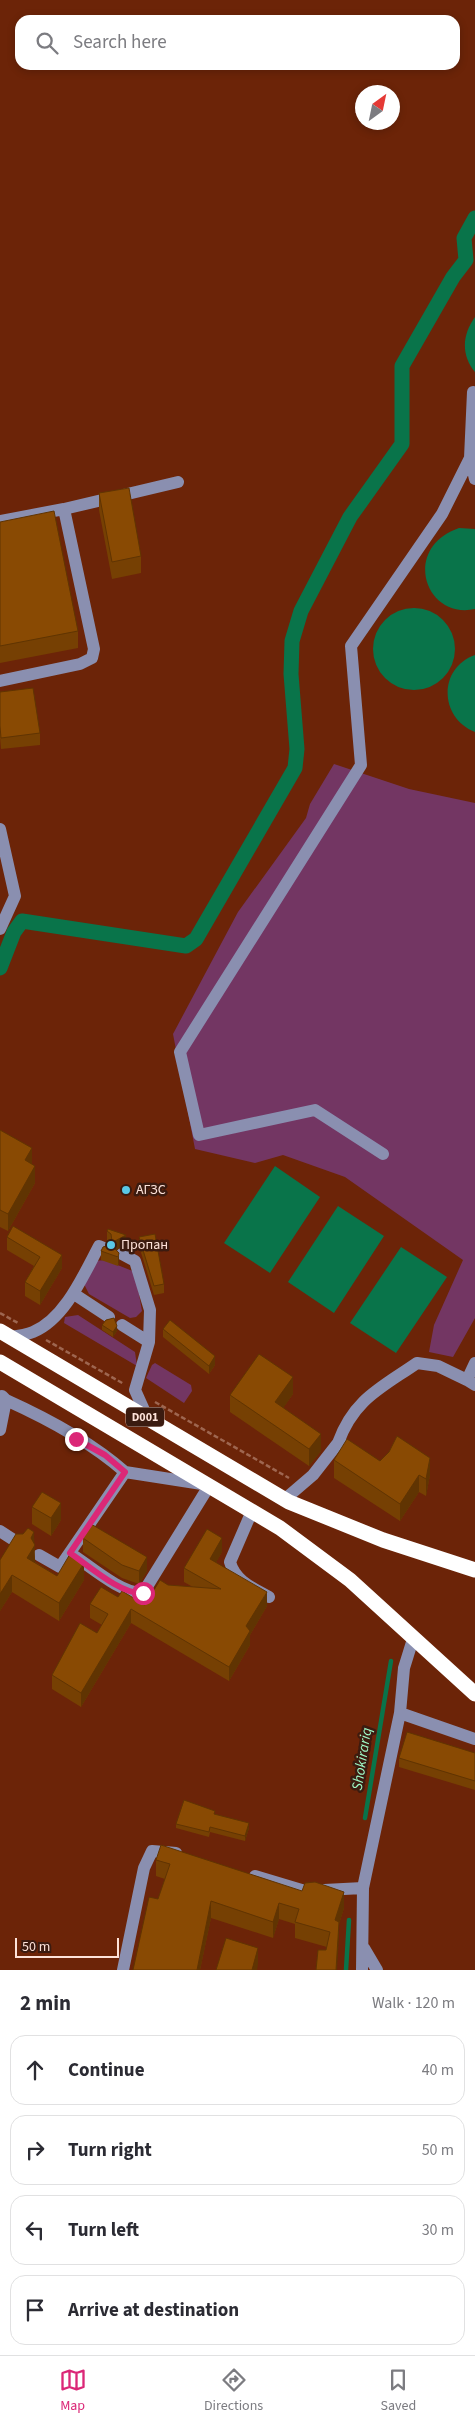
<!DOCTYPE html>
<html lang="en">
<head>
<meta charset="utf-8">
<style>
	:root { --surface:#fff; --page:#f7f7f7; --text:#2b2b33; --muted:#7c7c81; --line:#e1e1e2; --accent:#db2777 }
	body { margin:0; font-family:"Source Sans 3",sans-serif; background:var(--page); color:var(--text) }
	.compass { position:absolute; left:355px; top:85px; width:45px; height:45px; border-radius:50%; background:var(--surface); box-shadow:0 2px 8px #0003; rotate:33deg }
	.scale { position:absolute; left:15px; bottom:12px; width:104px; box-sizing:border-box; padding-left:5px; border:2px solid #fde2d9; border-top:0; font-size:14px; line-height:18px; white-space:nowrap; color:#fde2d9; -webkit-text-stroke:4px #3b1b10; paint-order:stroke }
	.stop { position:absolute; width:15px; height:15px; margin:-11px; border:4px solid #db2777; border-radius:50%; background:#fff }
	.stop.end { background:#db2777; border-color:#fff; box-shadow:0 1px 5px #0008 }
	.list { margin:0; padding:0; list-style:none }
	h2 { display:flex; justify-content:space-between; align-items:center; height:65px; margin:0; padding:0 20px; font-size:21px }
	h2 small { font-size:16px; font-weight:400; color:var(--muted) }
	.list li { display:grid; grid-template-columns:32px 1fr auto; gap:15px; align-items:center; box-sizing:border-box; height:70px; margin:0 10px 10px; padding:0 10px; border:1px solid var(--line); border-radius:15px }
	.list b { display:block; font-size:19px; white-space:nowrap }
	.list em { font-size:16px; font-style:normal; color:var(--muted) }
	.icon { flex:none; width:28px; height:28px; fill:none; stroke:currentColor; stroke-width:2; stroke-linecap:round; stroke-linejoin:round }
	.map { position:relative; flex:none; width:475px; height:1970px; overflow:hidden }
	.search { position:absolute; background:var(--surface); box-shadow:0 2px 8px #0003; left:15px; right:15px; top:15px; height:55px; display:flex; align-items:center; gap:12px; box-sizing:border-box; padding:0 18px; border-radius:15px; color:var(--muted); font-size:19px }
	.sheet { height:385px; background:var(--surface) }
	nav { display:flex; justify-content:space-around; align-items:center; box-sizing:border-box; height:70px; border-top:1px solid var(--line); background:var(--surface); font-size:14px; color:var(--muted) }
	nav a { display:grid; justify-items:center; gap:2px }
	nav .on { color:var(--accent) }
	.map>svg:first-child { display:block }
	.green { fill:#733663 }
	.water { fill:#09744a }
	.lines { fill:none; stroke-linecap:round; stroke-linejoin:round }
	.stream { stroke:#09744a; stroke-width:4.5 }
	.canal { stroke:#09744a; stroke-width:15 }
	.path { stroke:#9e6650; stroke-width:2.5; stroke-dasharray:5 2.5; stroke-linecap:butt }
	.minor { stroke:#8a8fb0; stroke-width:12 }
	.highway { stroke:#fff; stroke-width:15 }
	.wall { fill:#764003 }
	.shaded-wall { fill:#603402 }
	.building { fill:#894a03; stroke:#603402 }
	.route { stroke:#db2777; stroke-width:6 }
	.poi-dot { fill:#5ac8e6; stroke:#3b1b10; stroke-width:2 }
	.labels { text-anchor:middle; dominant-baseline:central; stroke-width:5; stroke-linejoin:round; paint-order:stroke }
	.shield { fill:#3b1b10; stroke:#c3a69d; stroke-width:1 }
	.shield-label { font-size:12px; font-weight:bold; fill:#fde2d9 }
	.poi-label { font-size:14px; fill:#fde2d9; stroke:#3b1b10; text-anchor:start }
	.water-label { font-size:15px; font-style:italic; fill:#a0fcc9; stroke:#3b1b10 }
</style>
</head>
<body>
<div class="map">
<svg width="475" height="1970" viewBox="0 0 475 1970">
	<rect width="100%" height="100%" fill="#6c2408"/>
	<!-- green -->
	<path class="green" d="M334 764 409 789 475 803V1318L453 1357 429 1352 434 1325 463 1260 345 1177 283 1155 255 1163 195 1149 173 1034 238 912 306 818 310 804Z
		M105 1260 135 1272 142 1311 136 1317 130 1318 89 1294 83 1282 95 1261Z
		M78 1315 135 1352 137 1366 64 1323 65 1317Z
		M155 1363 191 1385 192 1391 184 1403 146 1378 152 1365Z"/>
	<!-- water -->
	<path class="water" d="M475 317V372C461 355 462 335 475 317Z
		M459 528 475 529V609C425 620 401 548 459 528Z
		M373 649a41 41 0 1 1 82 0a41 41 0 1 1-82 0Z
		M475 655V732C439 718 438 668 475 655Z
		M275 1166 320 1197 270 1273 224 1243Z
		M338 1206 384 1236 334 1313 288 1282Z
		M401 1247 447 1277 396 1353 350 1323Z"/>
	<g class="lines">
		<!-- stream -->
		<path class="stream" d="M365 1818 391 1661
			M346 1970 349 1920"/>
		<!-- canal -->
		<path class="canal" d="M0 968 14 932 22 921 186 946 196 939 295 768 297 749 291 674 292 641 301 611 350 517 402 444V366L453 277 466 260 464 238 475 218"/>
		<!-- path -->
		<path class="path" d="M0 1313 18 1323
			M46 1340 124 1384
			M155 1402 289 1478"/>
		<!-- minor -->
		<path class="minor" d="M470 458 475 479
			M0 521 64 509 178 482
			M0 681 80 664 92 658 94 649 64 509
			M0 829 15 896 0 929
			M383 1154 315 1110 199 1135 180 1052 361 765 351 646 442 514 470 458 473 392
			M122 1254 135 1261 150 1310 149 1342 135 1390 148 1419
			M74 1294 109 1317
			M122 1325 149 1342
			M10 1337C18 1336 26 1335 33 1332 65 1319 84 1274 99 1246L104 1248
			M475 1363 467 1380 475 1385
			M6 1400C46 1418 92 1443 125 1472
			M0 1430 6 1400 2 1396
			M338 1443C354 1399 381 1388 417 1363L438 1366 467 1380
			M285 1499 313 1475 338 1443 344 1445
			M252 1511 230 1562C235 1581 253 1588 269 1597
			M0 1531 20 1544
			M70 1553C89 1565 121 1594 143 1593L209 1486
			M39 1555 60 1567 125 1472 202 1484
			M400 1713 475 1739
			M255 1876 305 1891 363 1888
			M364 1948 377 1970
			M123 1970 144 1868 152 1851 176 1853
			M362 1970 363 1888 400 1713 404 1668 413 1639"/>
		<!-- highway -->
		<path class="highway" d="M0 1331 289 1502 383 1540 475 1570
			M0 1362 280 1528 350 1580 475 1694"/>
	</g>
	<!-- wall -->
	<path class="wall" d="M99 493 141 556V573L112 579 99 510Z
		M0 522 78 631V648L0 663Z
		M0 692 40 733V745L1 749 0 737Z
		M0 1130 32 1164 35 1183 8 1231 0 1227Z
		M107 1231 126 1244 116 1250 119 1262 118 1266 101 1260V1251L109 1245 110 1243 107 1241Z
		M7 1237 62 1268 40 1305 25 1296V1282L34 1266 7 1250Z
		M139 1237 164 1284V1293L154 1295 139 1246Z
		M102 1325 117 1331 113 1337 102 1330Z
		M163 1329 215 1365 209 1374 163 1337Z
		M293 1394 283 1408 321 1451 309 1466 230 1412V1395Z
		M334 1460 380 1461 430 1475 426 1496 419 1492 400 1521 334 1478Z
		M32 1507 61 1520 51 1536 32 1524Z
		M83 1538 147 1571 139 1584 122 1578 83 1552Z
		M34 1543 35 1562 57 1576 84 1580 59 1621 12 1592 0 1611V1560Z
		M222 1552 216 1562 267 1606 250 1635V1645L229 1681 131 1623 81 1707 52 1689V1675L97 1633 102 1625 90 1618V1604L118 1597 145 1605 168 1585 193 1587 184 1582V1568Z
		M475 1753V1790L399 1767V1758Z
		M215 1814 249 1828 245 1841 210 1832 209 1837 176 1828V1824Z
		M156 1860 344 1908 339 1924V1938L326 1950 327 1947 295 1938V1924L279 1919 273 1938 211 1918 200 1970H133L165 1879 156 1876Z"/>
	<!-- shaded-wall -->
	<path class="shaded-wall" d="M32 1148V1165L25 1160Z
		M35 1166V1183L8 1231V1214Z
		M126 1235V1244L115 1251V1241Z
		M119 1253V1262L118 1266V1257Z
		M62 1255V1268L40 1305V1291Z
		M117 1326V1331L113 1337V1332Z
		M215 1356V1365L209 1374V1366Z
		M293 1377V1394L275 1420V1402Z
		M321 1434V1451L309 1466V1449Z
		M430 1458V1475L426 1496V1479Z
		M419 1475V1492L400 1521V1504Z
		M61 1503V1520L51 1536V1518Z
		M34 1532 35 1562 27 1575V1558L31 1538Z
		M222 1538V1552L210 1573V1559Z
		M147 1557V1571L139 1584V1571Z
		M84 1563V1580L59 1621V1603Z
		M12 1575V1592L0 1611V1594Z
		M267 1592V1606L250 1635V1645L229 1681V1667L246 1626Z
		M131 1609V1623L81 1707V1693Z
		M249 1823V1828L245 1841V1836Z
		M344 1892V1908L339 1924V1938L337 1970H336L335 1920Z
		M211 1901V1918L200 1970H197Z
		M279 1903V1919L273 1938V1922Z
		M258 1948V1964L257 1970H252Z"/>
	<!-- building -->
	<path class="building" d="M129 488 141 556 112 562 99 493Z
		M54 511 78 631 0 646V522Z
		M33 688 40 733 1 738 0 726V692Z
		M0 1130 32 1148 25 1160 35 1166 8 1214 0 1210Z
		M13 1226 62 1255 40 1291 25 1282 40 1257 7 1237Z
		M108 1229 126 1235 115 1241V1249L119 1253 118 1257 101 1251 103 1247 109 1245 112 1241 111 1234 107 1231Z
		M155 1234 164 1284 154 1286 139 1237Z
		M114 1318 117 1326 113 1332 102 1325 106 1320Z
		M170 1320 215 1356 209 1366 163 1329Z
		M259 1354 293 1377 275 1402 321 1434 309 1449 230 1395Z
		M397 1436 430 1458 426 1479 419 1475 400 1504 334 1460 347 1439 380 1461 389 1452Z
		M42 1492 61 1503 51 1518 32 1507Z
		M91 1524 147 1557 139 1571 122 1565 83 1538Z
		M28 1528 34 1532 31 1538 35 1545 27 1558 57 1576 70 1554 84 1563 59 1603 12 1575 0 1594V1560L16 1534H23Z
		M207 1529 222 1538 210 1559 267 1592 246 1626 250 1631 229 1667 131 1609 81 1693 52 1675 80 1623 97 1633 108 1614 90 1604 101 1587 118 1597 122 1591 145 1605 160 1580 168 1585 221 1589 184 1568Z
		M407 1732 475 1753V1781L399 1758Z
		M184 1800 215 1811 214 1814 249 1823 245 1836 210 1827 209 1832 176 1824Z
		M161 1845 302 1891 305 1883 315 1882 344 1892 335 1920 339 1922 336 1970H316L318 1950H326L330 1932 295 1922 299 1909 279 1903 273 1922 211 1901 197 1970H133L149 1897 158 1899 170 1864 156 1860Z
		M226 1938 258 1948 252 1970H216Z"/>
	<g class="lines">
		<!-- route -->
		<path class="route" d="M76 1439 105 1455 125 1472 70 1553C88 1565 121 1595 143 1593"/>
	</g>
	<!-- markers -->
	<g class="poi-dot">
		<circle cx="126" cy="1190" r="5"/>
		<circle cx="111" cy="1245" r="5"/>
	</g>
	<g class="labels">
		<!-- shield labels -->
		<rect class="shield" x="126" y="1407.5" width="38" height="19" rx="4"/>
		<g class="shield-label">
			<text x="145" y="1417">D001</text>
		</g>
		<!-- poi labels -->
		<g class="poi-label">
			<text x="136" y="1190">АГЗС</text>
			<text x="121" y="1245">Пропан</text>
		</g>
		<!-- water labels -->
		<g class="water-label">
			<text transform="translate(362 1759) rotate(-81)">Shokirariq</text>
		</g>
	</g>
</svg>
<svg class="compass" viewBox="-18 -18 36 36"><path d="M0-13l5 13h-10z" fill="#e53935"/><path d="M0 13l5-13h-10z" fill="#7c7c81"/></svg>
<div class="scale">50 m</div>
<div class="stop" style="left:143px;top:1593px"></div>
<div class="stop end" style="left:76px;top:1439px"></div>
<div class="search"><svg class="icon" aria-label="search" viewBox="0 0 24 24"><circle cx="10" cy="10" r="6"/><path d="M15 15l6 6"/></svg>Search here</div>
</div>
<section class="sheet">
<h2>2 min<small>Walk · 120 m</small></h2>
<ul class="list">
<li><svg class="icon" aria-label="ahead" viewBox="0 0 24 24"><path d="M12 20V5M6 11l6-6 6 6"/></svg><div><b>Continue</b></div><em>40 m</em></li>
<li><svg class="icon" aria-label="right" viewBox="0 0 24 24"><path d="M7 20v-9h11M14 6l5 5-5 5"/></svg><div><b>Turn right</b></div><em>50 m</em></li>
<li><svg class="icon" aria-label="left" viewBox="0 0 24 24"><path d="M17 20v-9H6M10 6l-5 5 5 5"/></svg><div><b>Turn left</b></div><em>30 m</em></li>
<li><svg class="icon" aria-label="arrive" viewBox="0 0 24 24"><path d="M6 21V4h12l-3 4 3 4H6"/></svg><div><b>Arrive at destination</b></div></li>
</ul>
</section>
<nav>
<a class="on"><svg class="icon" aria-label="map" viewBox="0 0 24 24"><path d="M3 6l6-2 6 2 6-2v14l-6 2-6-2-6 2zM9 4v14M15 6v14"/></svg>Map</a>
<a><svg class="icon" aria-label="directions" viewBox="0 0 24 24"><path d="M12 3l9 9-9 9-9-9zM9 14v-3h6M13 9l2 2-2 2"/></svg>Directions</a>
<a><svg class="icon" aria-label="saved" viewBox="0 0 24 24"><path d="M7 4h10v16l-5-4-5 4z"/></svg>Saved</a>
</nav>
</body>
</html>
